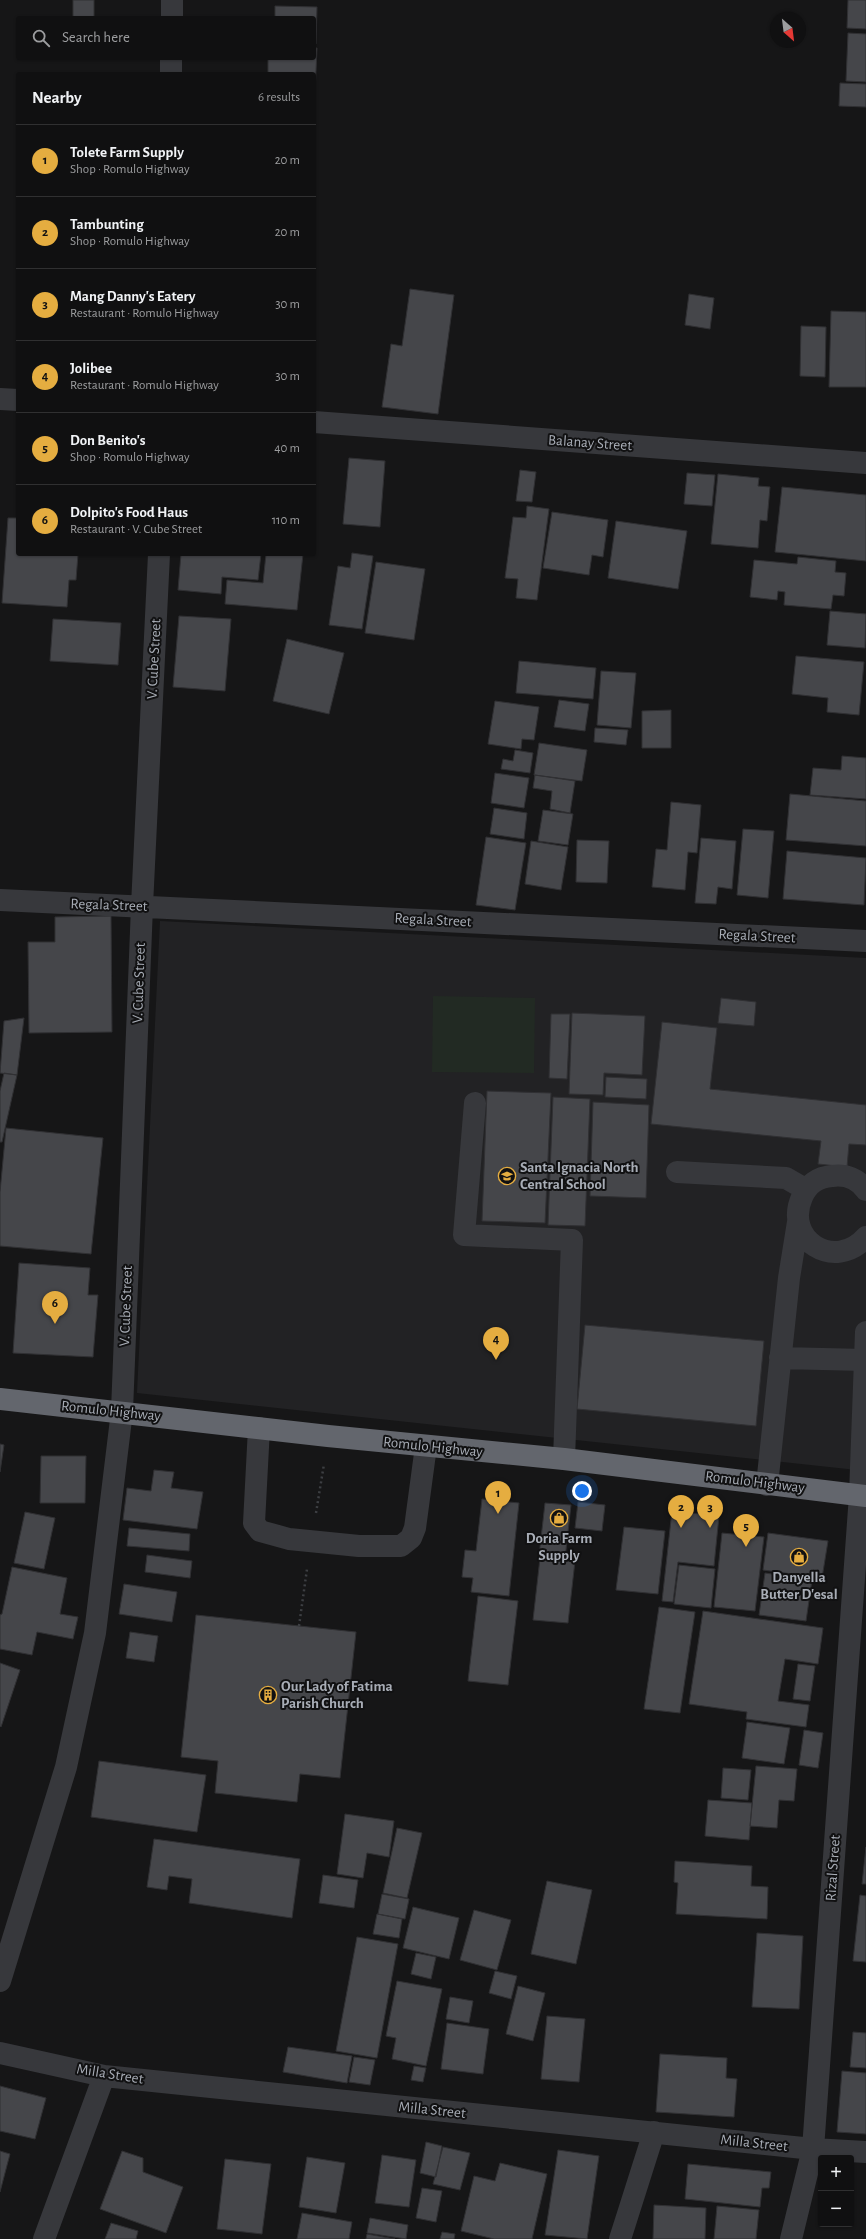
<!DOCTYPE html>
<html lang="en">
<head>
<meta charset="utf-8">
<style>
	:root { --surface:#101011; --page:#1e1e1f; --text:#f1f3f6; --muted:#9c9d9f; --line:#303031; --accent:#e5ad40 }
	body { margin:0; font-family:"Alegreya Sans",sans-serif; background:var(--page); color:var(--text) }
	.controls { position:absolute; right:12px; bottom:12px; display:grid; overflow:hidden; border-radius:4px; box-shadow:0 1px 3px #0004 }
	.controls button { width:36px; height:36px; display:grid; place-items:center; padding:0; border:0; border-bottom:1px solid var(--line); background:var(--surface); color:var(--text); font:20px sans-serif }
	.compass { position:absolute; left:770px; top:12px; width:36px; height:36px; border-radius:50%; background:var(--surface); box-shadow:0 1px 3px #0004; rotate:152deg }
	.you { position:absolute; left:582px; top:1491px; width:14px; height:14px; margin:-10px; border:3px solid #fff; border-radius:50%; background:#1a73e8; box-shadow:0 0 0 6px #1a73e833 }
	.badge { display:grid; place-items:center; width:26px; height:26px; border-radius:50%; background:var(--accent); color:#111; font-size:13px; font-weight:700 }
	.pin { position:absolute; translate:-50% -33px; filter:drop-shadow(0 1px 2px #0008) }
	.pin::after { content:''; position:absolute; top:21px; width:14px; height:12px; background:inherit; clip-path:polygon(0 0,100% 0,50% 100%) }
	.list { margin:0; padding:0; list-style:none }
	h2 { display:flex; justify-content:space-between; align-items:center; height:52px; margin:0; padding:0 16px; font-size:17px }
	h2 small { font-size:13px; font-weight:400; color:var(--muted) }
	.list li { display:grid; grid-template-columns:26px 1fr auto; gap:12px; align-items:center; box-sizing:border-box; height:72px; padding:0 16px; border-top:1px solid var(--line) }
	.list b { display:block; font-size:15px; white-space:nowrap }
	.list p { margin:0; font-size:13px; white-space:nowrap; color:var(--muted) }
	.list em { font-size:13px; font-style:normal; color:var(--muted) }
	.icon { flex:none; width:22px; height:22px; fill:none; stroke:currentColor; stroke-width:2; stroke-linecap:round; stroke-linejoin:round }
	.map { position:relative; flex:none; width:866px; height:2239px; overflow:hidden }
	.search { position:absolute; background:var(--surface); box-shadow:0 1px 3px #0004; left:16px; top:16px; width:300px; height:44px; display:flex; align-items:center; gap:10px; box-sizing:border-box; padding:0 14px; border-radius:4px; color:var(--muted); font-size:15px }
	.panel { position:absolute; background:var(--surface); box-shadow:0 1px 3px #0004; left:16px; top:72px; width:300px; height:484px; border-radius:4px }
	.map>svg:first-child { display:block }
	.built { fill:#222224 }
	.green { fill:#222a23 }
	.building { fill:#45464a; stroke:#303033 }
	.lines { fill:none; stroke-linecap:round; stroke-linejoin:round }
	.path { stroke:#3d3f43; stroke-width:2.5; stroke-dasharray:2 3; stroke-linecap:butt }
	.minor { stroke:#37383c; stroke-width:22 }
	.highway { stroke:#63666d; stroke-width:22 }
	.labels { text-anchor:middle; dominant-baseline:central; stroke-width:4; stroke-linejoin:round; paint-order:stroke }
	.street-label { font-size:15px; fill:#a8adb6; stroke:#111112 }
	.poi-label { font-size:15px; font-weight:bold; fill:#a8adb6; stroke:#111112; text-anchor:start }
</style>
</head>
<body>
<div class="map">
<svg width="866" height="2239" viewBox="0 0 866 2239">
	<rect width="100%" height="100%" fill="#161617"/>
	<!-- built -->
	<path class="built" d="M160 921 866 958V1471L137 1393Z"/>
	<!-- green -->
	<path class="green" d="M433 996 535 998 534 1073 432 1072Z"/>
	<!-- building -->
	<path class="building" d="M73 0H94V18H73Z
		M848 0H866V29L847 28Z
		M275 6 317 7 316 44H314V18H275Z
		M848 33 866 34V82L846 81Z
		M314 48H317L315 93 314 74H268V58H314Z
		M840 83 866 84V107L839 106Z
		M410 289 454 295 438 414 382 407 391 344 402 346Z
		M689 294 714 298 710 329 685 325Z
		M831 311 866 312V387H829Z
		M801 326 826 327 825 377 800 376Z
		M349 458 385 461 380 527 343 524Z
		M520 470 536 472 532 502 516 501Z
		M687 473 715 475 712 506 684 504Z
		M718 474 759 478 758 486 770 487 767 521 760 520 758 548 711 544Z
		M782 487 866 495V561L775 552Z
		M527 506 549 509 537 600 516 598 518 579 505 578 513 517 526 518Z
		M552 512 608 520 603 557 592 555 589 575 543 568Z
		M8 518H18V554H78L76 580H69L67 607 2 603Z
		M616 521 687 531 678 589 608 578Z
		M352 553 373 556 362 629 329 625 338 566 350 568Z
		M181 554H261L258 580 222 577 221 594 178 590Z
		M266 554H303L297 610 225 604 227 580 263 583Z
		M798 557 836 561 835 572 846 573 844 596 833 595 831 609 784 605 785 592 778 591 777 600 750 597 754 560 797 564Z
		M376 562 425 569 414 640 365 633Z
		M830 611 866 614 865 648 827 645Z
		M179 616 231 619 225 691 173 687Z
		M53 619 121 623 118 665 50 661Z
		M287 639 344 653 329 714 273 701Z
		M796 656 864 662 859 715 827 712 828 698 792 694Z
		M519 661 596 668 593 699 516 693Z
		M601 671 636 673 631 728 597 725Z
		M559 700 589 704 585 731 554 727Z
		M495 701 539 707 534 740 522 739 521 749 488 744Z
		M671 710V748H642V711Z
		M595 728 628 730 626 745 594 742Z
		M539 743 587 750 582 781 534 775Z
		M515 750 533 753 530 773 501 769 503 759 513 761Z
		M842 756 866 758V799L810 795 813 768 841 770Z
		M495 773 529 778 524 808 491 803Z
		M535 775 575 781 570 813 550 809 552 791 533 788Z
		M790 794 866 801V846L786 840Z
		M671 802 701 805 697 853 688 852 685 890 652 887 656 849 667 850Z
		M494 808 527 813 524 839 490 834Z
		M543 810 573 814 568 845 538 841Z
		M743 829 774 831 768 898 737 895Z
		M486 837 526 843 515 910 476 905Z
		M701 838 736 841 732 889 718 887 716 904 695 903Z
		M577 840 609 841 607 883 576 882Z
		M531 841 568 847 561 890 525 884Z
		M787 851 866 858 864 905 783 899Z
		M111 916 112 1032 29 1033 28 942H55V917Z
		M721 998 756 1002 754 1026 718 1023Z
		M572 1013 645 1016 642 1075 604 1073 603 1095 569 1094Z
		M551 1014H570L567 1079 549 1078Z
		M24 1018 17 1075 0 1073 4 1021Z
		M662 1022 717 1028 710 1089 866 1105V1145L849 1144 847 1167 818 1164 821 1141 651 1124Z
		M4 1073 17 1075 2 1142H0V1091Z
		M606 1077 647 1079 646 1099 605 1097Z
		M487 1091 551 1093 545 1223 482 1221Z
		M553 1097 590 1099 585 1226 548 1225Z
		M593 1102 649 1105 646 1198 590 1196Z
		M6 1128 103 1138 91 1254 0 1246V1192Z
		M19 1263 90 1268 88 1295H98L93 1357 13 1353Z
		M585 1325 764 1341 756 1426 577 1409Z
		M0 1444 4 1445 0 1472Z
		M41 1456H86L85 1503H40Z
		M154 1470 174 1472 171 1488 203 1492 197 1529 123 1520 127 1488 151 1491Z
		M482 1499 519 1503 509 1596 471 1592 473 1578 462 1577 465 1550 476 1551Z
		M578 1502 605 1505 602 1531 575 1528Z
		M545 1503 571 1505 565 1559 539 1556Z
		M672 1511 719 1516 714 1566 678 1562 673 1602 662 1601Z
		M25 1512 55 1518 44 1569 14 1563Z
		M624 1527 665 1531 658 1594 616 1590Z
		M129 1528 190 1534 189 1551 127 1546Z
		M722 1533 764 1537 755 1611 714 1607Z
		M768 1533 828 1541 822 1578 763 1570Z
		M147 1555 192 1561 190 1578 145 1572Z
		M540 1558 575 1561 568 1623 533 1620Z
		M679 1565 715 1569 711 1608 674 1604Z
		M12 1567 67 1578 60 1614 78 1617 73 1639 37 1632 32 1655 0 1649V1615L2 1614Z
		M765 1573 812 1580 806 1621 759 1615Z
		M124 1584 177 1592 172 1622 119 1614Z
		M478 1596 518 1601 508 1685 468 1681Z
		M659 1607 695 1612 680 1713 644 1709Z
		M703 1611 823 1628 818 1664 785 1659 778 1701 809 1705 806 1727 746 1719 747 1712 689 1704Z
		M196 1615 356 1632 340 1778 300 1774 297 1802 215 1793 218 1761 181 1757Z
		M130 1632 158 1636 154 1662 126 1658Z
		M0 1663 20 1670 1 1727 0 1726Z
		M798 1664 815 1666 810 1701 793 1699Z
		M747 1722 790 1728 784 1764 742 1758Z
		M804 1730 823 1733 818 1768 799 1765Z
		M99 1761 206 1775 197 1832 91 1817Z
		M756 1766 797 1769 794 1801 779 1800 777 1828 750 1826Z
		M723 1768 751 1770 748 1800 721 1798Z
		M708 1800 752 1803 749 1840 705 1836Z
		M345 1814 394 1821 389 1857 367 1853 363 1878 337 1874Z
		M397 1828 422 1833 407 1898 383 1893Z
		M154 1839 300 1859 292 1918 189 1903 192 1879 169 1876 167 1890 147 1887Z
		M866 1847V1884H862Z
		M675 1861 752 1866 751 1886 768 1887 767 1919 676 1914 678 1883 674 1882Z
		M323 1875 358 1880 354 1908 319 1903Z
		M547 1881 592 1890 576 1964 531 1954Z
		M382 1894 409 1899 405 1919 378 1914Z
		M860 1895 866 1896V1962L853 1961Z
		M413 1907 459 1918 449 1959 403 1948Z
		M474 1910 511 1920 497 1970 460 1960Z
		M377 1914 402 1919 399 1938 373 1934Z
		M757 1933 803 1936 799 2009 752 2007Z
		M357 1937 398 1944 377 2058 336 2051Z
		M416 1953 436 1957 431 1979 411 1974Z
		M495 1971 517 1976 511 1999 489 1993Z
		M397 1981 442 1989 426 2066 392 2059 396 2038 386 2036Z
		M518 1986 545 1993 533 2041 506 2034Z
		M450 1997 473 2001 469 2023 446 2019Z
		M547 2016 585 2019 579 2082 541 2079Z
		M447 2023 489 2029 483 2074 441 2069Z
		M853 2032 866 2033V2068L850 2067Z
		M288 2047 352 2056 347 2083 283 2072Z
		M660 2054 727 2058 726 2078 737 2079 734 2117 656 2112Z
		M354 2057 375 2060 370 2085 349 2082Z
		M414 2066 426 2068 423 2082 411 2080Z
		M842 2071 866 2073V2134L837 2132Z
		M0 2086 46 2098 35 2139 0 2131Z
		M426 2142 442 2146 436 2177 420 2173Z
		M443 2147 470 2153 460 2190 433 2184Z
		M558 2150 599 2156 587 2239 545 2235Z
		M0 2151 10 2154 0 2192Z
		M122 2151 143 2158V2172L183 2187 166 2233 100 2209Z
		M382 2155 416 2160 409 2207 375 2203Z
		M307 2157 345 2163 336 2213 299 2207Z
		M225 2159 271 2164 262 2234 217 2229Z
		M500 2163 547 2174 532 2239H494L461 2231 474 2176 495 2181Z
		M688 2164 771 2172 769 2188H762L760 2207 685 2199Z
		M422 2188 442 2191 436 2222 416 2218Z
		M654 2205 706 2208 705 2239H653Z
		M717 2206 759 2210 756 2239H714Z
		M302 2213 352 2222 349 2239H297Z
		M370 2218 408 2225 406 2239 367 2233Z
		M111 2223 138 2231 136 2239H105Z
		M442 2232 455 2234 454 2239H440Z
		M367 2234 395 2239H366Z"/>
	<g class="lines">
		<!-- path -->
		<path class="path" d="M316 1513 324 1464
			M299 1626 307 1569"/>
		<!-- minor -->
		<path class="minor" d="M172 18V0
			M171 74V58
			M0 399 18 400
			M314 422 866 463
			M0 900 866 941
			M475 1103 464 1235 572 1240 564 1459
			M677 1172 786 1178 805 1189
			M866 1190C858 1179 846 1174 832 1176 818 1177 807 1185 802 1197 783 1240 835 1272 866 1237
			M780 1358 865 1360
			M259 1428 254 1523 260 1531 289 1539 359 1546H401L411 1538 415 1528 426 1446
			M767 1485 789 1278 798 1222
			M0 1981 66 1767 95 1633 122 1411 142 906 159 554
			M0 2053 104 2076 813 2149 866 2152
			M44 2239 104 2076
			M620 2239 654 2132
			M791 2239 813 2149 860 1495 866 1332"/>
		<!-- highway -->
		<path class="highway" d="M0 1399 328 1436 564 1459 866 1496"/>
	</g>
	<!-- icons -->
	<defs>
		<symbol id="school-ring" viewBox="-11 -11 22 22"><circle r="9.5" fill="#111112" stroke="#e5ad40" stroke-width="1.5"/><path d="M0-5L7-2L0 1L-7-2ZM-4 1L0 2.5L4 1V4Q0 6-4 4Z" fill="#e5ad40"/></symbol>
		<symbol id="shop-ring" viewBox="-11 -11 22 22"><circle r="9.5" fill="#111112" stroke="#e5ad40" stroke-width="1.5"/><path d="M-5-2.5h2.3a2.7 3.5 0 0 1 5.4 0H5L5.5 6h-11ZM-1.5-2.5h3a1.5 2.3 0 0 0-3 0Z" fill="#e5ad40"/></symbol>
		<symbol id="building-ring" viewBox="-11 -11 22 22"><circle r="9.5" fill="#111112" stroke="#e5ad40" stroke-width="1.5"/><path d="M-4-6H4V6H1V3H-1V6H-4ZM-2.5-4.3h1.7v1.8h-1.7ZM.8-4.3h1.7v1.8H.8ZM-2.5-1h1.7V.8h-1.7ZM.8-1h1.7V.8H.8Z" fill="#e5ad40"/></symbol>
	</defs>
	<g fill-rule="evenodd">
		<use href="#school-ring" x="497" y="1166" width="20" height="20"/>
		<use href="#shop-ring" x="549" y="1508" width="20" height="20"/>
		<use href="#shop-ring" x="789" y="1547" width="20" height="20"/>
		<use href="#building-ring" x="258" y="1685" width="20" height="20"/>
	</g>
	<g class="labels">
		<!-- street labels -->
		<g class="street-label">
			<text transform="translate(590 443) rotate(4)">Balanay Street</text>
			<text transform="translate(154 659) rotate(-87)">V. Cube Street</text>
			<text transform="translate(109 905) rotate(2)">Regala Street</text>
			<text transform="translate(433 920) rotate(3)">Regala Street</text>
			<text transform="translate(757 936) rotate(3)">Regala Street</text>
			<text transform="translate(139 983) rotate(-88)">V. Cube Street</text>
			<text transform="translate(126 1306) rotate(-88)">V. Cube Street</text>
			<text transform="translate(111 1411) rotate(6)">Romulo Highway</text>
			<text transform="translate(433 1447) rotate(6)">Romulo Highway</text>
			<text transform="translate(755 1482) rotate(7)">Romulo Highway</text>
			<text transform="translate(833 1868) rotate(-86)">Rizal Street</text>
			<text transform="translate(110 2074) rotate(9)">Milla Street</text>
			<text transform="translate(432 2110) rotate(6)">Milla Street</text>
			<text transform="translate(754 2143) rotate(6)">Milla Street</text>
		</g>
		<!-- poi labels -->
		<g class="poi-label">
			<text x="520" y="1167">Santa Ignacia North<tspan x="520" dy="17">Central School</tspan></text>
			<text x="559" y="1538" text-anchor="middle">Doria Farm<tspan x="559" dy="17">Supply</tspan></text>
			<text x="799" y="1577" text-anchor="middle">Danyella<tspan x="799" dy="17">Butter D'esal</tspan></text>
			<text x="281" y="1686">Our Lady of Fatima<tspan x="281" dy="17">Parish Church</tspan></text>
		</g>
	</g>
</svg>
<div class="controls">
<button>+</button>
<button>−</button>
</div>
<svg class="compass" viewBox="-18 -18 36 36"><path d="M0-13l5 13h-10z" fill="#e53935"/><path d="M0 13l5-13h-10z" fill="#9c9d9f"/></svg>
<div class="you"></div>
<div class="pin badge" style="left:498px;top:1514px">1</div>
<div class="pin badge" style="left:681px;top:1528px">2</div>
<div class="pin badge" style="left:710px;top:1528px">3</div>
<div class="pin badge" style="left:496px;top:1360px">4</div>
<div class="pin badge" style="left:746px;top:1547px">5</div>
<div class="pin badge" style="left:55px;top:1324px">6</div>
<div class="search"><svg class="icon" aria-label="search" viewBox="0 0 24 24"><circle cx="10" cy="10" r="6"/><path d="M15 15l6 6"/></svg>Search here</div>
<section class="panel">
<h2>Nearby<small>6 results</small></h2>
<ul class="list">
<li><span class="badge">1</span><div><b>Tolete Farm Supply</b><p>Shop · Romulo Highway</p></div><em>20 m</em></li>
<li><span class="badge">2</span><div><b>Tambunting</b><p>Shop · Romulo Highway</p></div><em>20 m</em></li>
<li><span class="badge">3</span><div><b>Mang Danny's Eatery</b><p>Restaurant · Romulo Highway</p></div><em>30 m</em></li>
<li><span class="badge">4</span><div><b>Jolibee</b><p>Restaurant · Romulo Highway</p></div><em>30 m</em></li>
<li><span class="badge">5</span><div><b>Don Benito's</b><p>Shop · Romulo Highway</p></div><em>40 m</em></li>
<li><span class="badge">6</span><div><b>Dolpito's Food Haus</b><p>Restaurant · V. Cube Street</p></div><em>110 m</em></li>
</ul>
</section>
</div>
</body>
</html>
